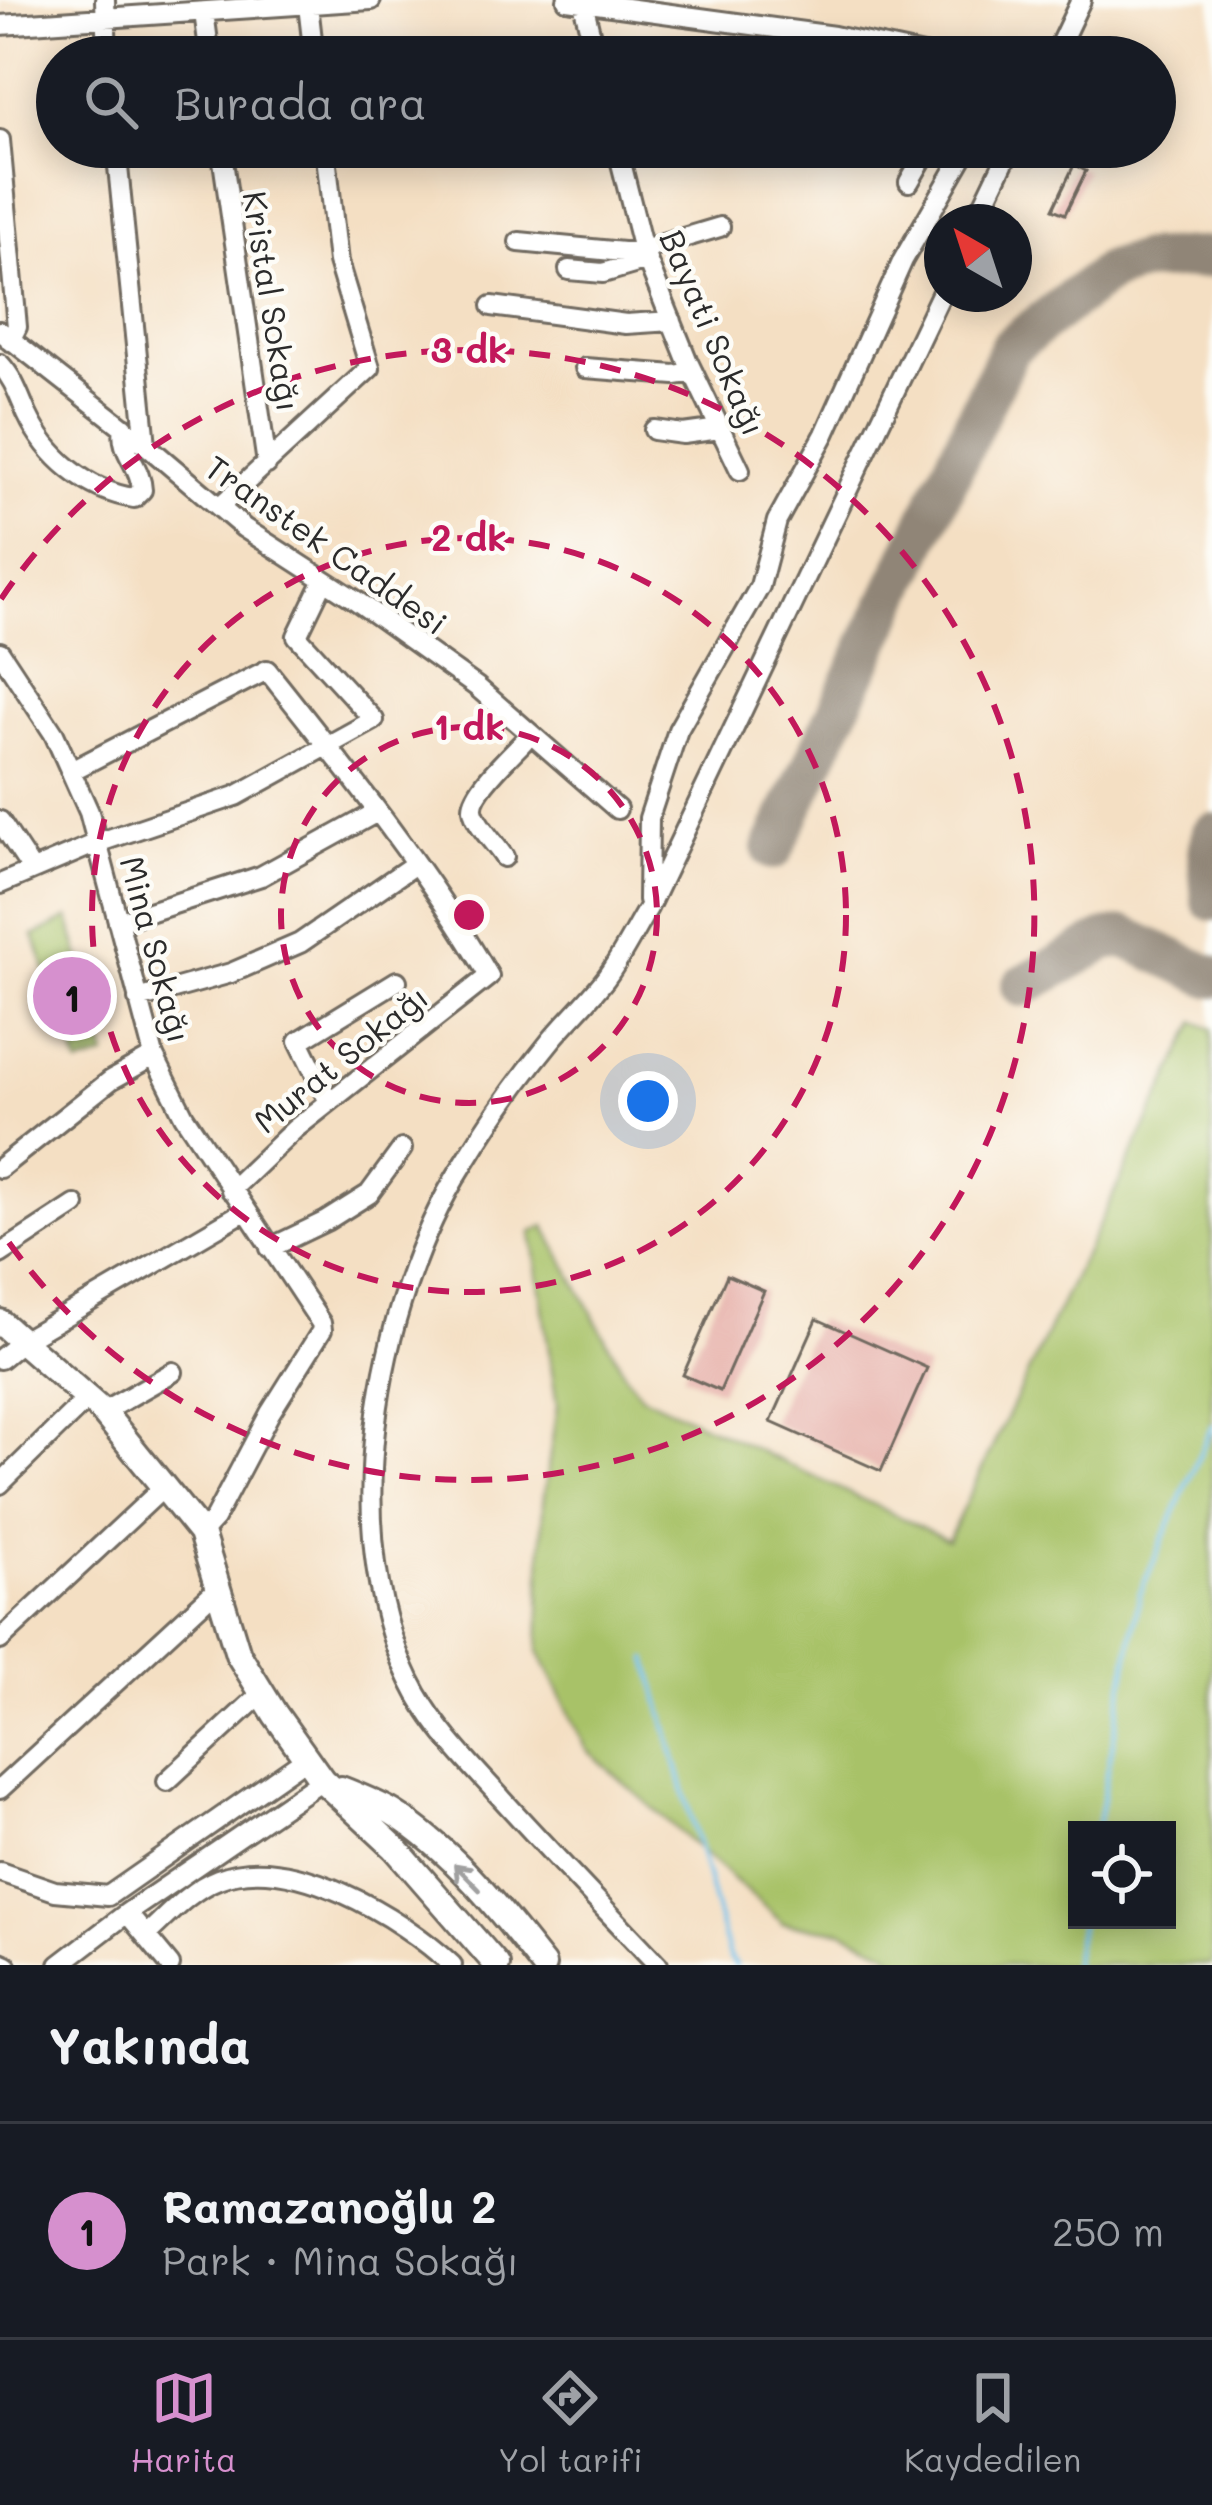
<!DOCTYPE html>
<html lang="tr">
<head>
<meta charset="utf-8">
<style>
	:root { --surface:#171b24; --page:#242831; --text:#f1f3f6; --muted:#9ea1a6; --line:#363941; --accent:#d690ce }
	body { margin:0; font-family:Mali,sans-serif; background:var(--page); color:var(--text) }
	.controls { position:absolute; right:36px; bottom:36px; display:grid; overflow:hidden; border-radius:0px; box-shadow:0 6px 30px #0003 }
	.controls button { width:108px; height:108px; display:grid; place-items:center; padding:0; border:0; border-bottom:3px solid var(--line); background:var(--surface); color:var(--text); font:60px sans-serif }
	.compass { position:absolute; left:924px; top:204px; width:108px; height:108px; border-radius:50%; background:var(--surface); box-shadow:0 6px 30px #0003; rotate:321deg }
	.you { position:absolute; left:648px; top:1101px; width:42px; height:42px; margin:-30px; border:9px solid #fff; border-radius:50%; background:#1a73e8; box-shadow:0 0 0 18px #1a73e833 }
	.badge { display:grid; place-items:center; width:78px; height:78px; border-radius:50%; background:var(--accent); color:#111; font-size:39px; font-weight:700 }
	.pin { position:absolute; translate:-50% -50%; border:6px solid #fff; box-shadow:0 3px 12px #0006 }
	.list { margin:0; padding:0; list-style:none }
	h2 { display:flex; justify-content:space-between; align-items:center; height:156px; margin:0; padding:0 48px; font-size:51px }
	h2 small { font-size:39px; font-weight:400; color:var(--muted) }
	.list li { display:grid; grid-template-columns:78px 1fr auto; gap:36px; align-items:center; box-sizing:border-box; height:216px; padding:0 48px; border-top:3px solid var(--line) }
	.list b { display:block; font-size:45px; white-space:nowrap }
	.list p { margin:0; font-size:39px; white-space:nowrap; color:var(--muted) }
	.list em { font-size:39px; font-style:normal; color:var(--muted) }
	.icon { flex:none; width:66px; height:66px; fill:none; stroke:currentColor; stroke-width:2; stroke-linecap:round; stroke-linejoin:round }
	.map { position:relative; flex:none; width:1212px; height:1965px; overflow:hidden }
	.search { position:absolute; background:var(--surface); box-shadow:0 6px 30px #0003; left:36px; right:36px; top:36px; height:132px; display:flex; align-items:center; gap:30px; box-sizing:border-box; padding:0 42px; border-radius:66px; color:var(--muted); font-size:45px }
	.sheet { height:372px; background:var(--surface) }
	nav { display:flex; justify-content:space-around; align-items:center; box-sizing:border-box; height:168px; border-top:3px solid var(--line); background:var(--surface); font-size:33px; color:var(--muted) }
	nav a { display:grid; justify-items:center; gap:6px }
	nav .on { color:var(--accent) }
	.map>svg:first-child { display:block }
	.green { fill:#a8c268; stroke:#6a764a; stroke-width:3; fill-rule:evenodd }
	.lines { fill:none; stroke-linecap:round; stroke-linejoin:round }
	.stream { stroke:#6fc0ea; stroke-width:4.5 }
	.taxiway { stroke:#908577; stroke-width:42 }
	.building { fill:#e4a9a2 }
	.minor-casing { stroke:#716a60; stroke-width:24 }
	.major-casing { stroke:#716a60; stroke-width:30 }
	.minor { stroke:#fff; stroke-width:18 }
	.major { stroke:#fff; stroke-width:24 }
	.oneway { stroke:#a0a0a0 }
	.ring { fill:none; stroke:#c2185b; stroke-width:6; stroke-dasharray:21 15 }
	.labels { text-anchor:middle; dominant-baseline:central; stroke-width:9; stroke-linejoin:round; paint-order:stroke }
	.street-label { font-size:33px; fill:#2b2b2b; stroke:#fdfcf7 }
	.centre { fill:#c2185b; stroke:#fdfcf7; stroke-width:6 }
	.ring-label { font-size:36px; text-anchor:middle; font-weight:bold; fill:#c2185b; stroke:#fdfcf7; stroke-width:9; stroke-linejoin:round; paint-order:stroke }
</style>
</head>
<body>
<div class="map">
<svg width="1212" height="1965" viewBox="0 0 1212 1965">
	<rect width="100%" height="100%" fill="#fdfcf7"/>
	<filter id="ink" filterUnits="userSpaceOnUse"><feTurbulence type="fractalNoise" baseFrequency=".00833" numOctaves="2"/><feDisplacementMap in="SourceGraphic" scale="24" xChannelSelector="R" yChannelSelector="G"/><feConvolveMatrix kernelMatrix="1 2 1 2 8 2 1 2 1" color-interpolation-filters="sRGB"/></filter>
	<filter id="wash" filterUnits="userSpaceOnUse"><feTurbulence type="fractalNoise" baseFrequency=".004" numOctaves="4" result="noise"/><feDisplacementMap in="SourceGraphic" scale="48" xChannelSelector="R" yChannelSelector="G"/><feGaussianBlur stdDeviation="2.7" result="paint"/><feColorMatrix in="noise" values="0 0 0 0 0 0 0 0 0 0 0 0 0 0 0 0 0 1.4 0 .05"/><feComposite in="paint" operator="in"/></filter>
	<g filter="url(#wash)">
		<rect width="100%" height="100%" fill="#f4dfc3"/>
		<!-- green -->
		<path class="green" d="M69 918 106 1056 79 1065 34 936Z
			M1196 1022 1212 1029V1965H902L887 1951 842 1931 783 1923 587 1750 539 1651 543 1502 557 1406 532 1233 545 1226 625 1374 641 1395 948 1540ZM1167 1830V1920H1077V1830Z"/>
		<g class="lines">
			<!-- stream -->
			<path class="stream" d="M648 1659 729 1957 736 1965
				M1097 1830 1140 1593 1212 1426
				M1073 1965 1081 1920"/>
			<!-- taxiway -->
			<path class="taxiway" d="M1212 834 1208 852 1212 900
				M773 849 1010 347 1110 271 1144 261 1212 257
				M1022 986 1105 940 1125 937 1212 977"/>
		</g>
		<g id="blocks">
			<!-- building -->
			<path class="building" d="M1074 165 1086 171 1065 214 1053 209Z
				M727 1275 764 1291 720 1391 683 1375Z
				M817 1319 927 1368 881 1471 771 1422Z"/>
		</g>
	</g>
	<g filter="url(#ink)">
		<use href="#blocks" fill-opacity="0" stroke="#716a60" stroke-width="3"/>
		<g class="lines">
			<defs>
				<path id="minor" d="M105 0 107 57
					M567 0 834 36 933 57
					M583 3 596 57
					M308 5 314 57
					M204 12 210 57
					M0 25 371 0
					M1054 57 1081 0
					M0 140 17 327 10 341
					M116 147 146 445
					M221 147 267 464
					M617 147 643 250 688 362 740 470
					M909 182 929 147
					M975 222 1011 147
					M519 242 623 252 643 250 720 227
					M569 270 603 273 647 260
					M492 306 626 324 672 321
					M0 331 146 445 244 528 354 599 477 687 617 809
					M0 364C14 379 19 396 27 414 47 457 87 491 134 498L142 490C141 465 119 452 124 427
					M585 368 675 375 693 372
					M654 430 683 434 720 429
					M219 507 370 368 338 262 325 147
					M0 652 54 734 89 812 154 1056 184 1116 321 1323 322 1330 270 1413 214 1519 201 1533
					M71 771 267 670C345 768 426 868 489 976L295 1129 231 1190
					M0 821 31 868
					M504 857C496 844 475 824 473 809 471 790 518 748 531 734
					M0 884 97 843 236 796 374 720 297 636 324 580
					M648 900 649 818 678 730 760 586 777 521 825 434 903 260 968 147
					M118 922 261 876 377 812
					M138 999 231 973 300 943 415 864
					M329 1102 299 1041 397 981
					M0 1168 111 1080 154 1056
					M270 1248 326 1221 369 1194 402 1149
					M0 1254 75 1205
					M0 1359 22 1341 245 1211
					M103 1412 173 1372
					M0 1484 88 1398
					M0 1640 164 1487
					M167 1781 262 1693
					M0 1789 218 1588
					M0 1872 55 1891 108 1896 306 1758
					M146 1935C168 1915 190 1890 218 1879 290 1850 401 1917 452 1965
					M0 1962 7 1965
					M59 1965 127 1913
					M170 1965 127 1913 322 1780
					M658 1965C606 1910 554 1856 503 1800 473 1767 439 1733 417 1694 333 1543 375 1305 463 1165 489 1122 520 1078 552 1039 570 1018 590 999 606 978 622 956 634 931 648 908L942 292"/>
				<path id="major" d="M0 1322 103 1412 201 1533 238 1654 275 1714 322 1780 395 1848 497 1965
					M341 1789C358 1796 376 1803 392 1812 453 1850 500 1910 543 1965"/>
			</defs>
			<!-- minor casing -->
			<use href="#minor" class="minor-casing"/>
			<!-- major casing -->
			<use href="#major" class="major-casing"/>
			<!-- minor -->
			<use href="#minor" class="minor"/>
			<!-- major -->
			<use href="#major" class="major"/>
		</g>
		<!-- one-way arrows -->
		<defs><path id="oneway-shaft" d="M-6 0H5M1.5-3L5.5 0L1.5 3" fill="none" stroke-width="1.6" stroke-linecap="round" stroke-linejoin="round" transform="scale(3)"/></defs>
		<use class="oneway" href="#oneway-shaft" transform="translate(467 1877) rotate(-134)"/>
	</g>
	<!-- distance rings -->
	<g class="ring">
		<circle cx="469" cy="915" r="188"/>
		<circle cx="469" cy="915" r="377"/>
		<path d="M1 599A565 565 0 1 1 1 1231"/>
	</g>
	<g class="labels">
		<!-- street labels -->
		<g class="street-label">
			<text transform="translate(273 301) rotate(81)">Kristal Sokağı</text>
			<text transform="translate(714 332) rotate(67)">Bayati Sokağı</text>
			<text transform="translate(327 544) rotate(35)">Transtek Caddesi</text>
			<text transform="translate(157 949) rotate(75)">Mina Sokağı</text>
			<text transform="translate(340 1058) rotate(-39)">Murat Sokağı</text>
		</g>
	</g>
	<circle cx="469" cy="915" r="18" class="centre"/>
	<g class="ring-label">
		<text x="469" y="363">3 dk</text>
		<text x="469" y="551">2 dk</text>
		<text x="469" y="740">1 dk</text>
	</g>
</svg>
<div class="controls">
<button><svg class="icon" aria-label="locate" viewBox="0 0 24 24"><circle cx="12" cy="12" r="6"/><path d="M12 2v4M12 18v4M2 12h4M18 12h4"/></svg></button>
</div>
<svg class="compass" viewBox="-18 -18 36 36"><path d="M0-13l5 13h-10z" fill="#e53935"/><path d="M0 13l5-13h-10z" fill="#9ea1a6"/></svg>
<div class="you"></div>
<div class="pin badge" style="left:72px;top:996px">1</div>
<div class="search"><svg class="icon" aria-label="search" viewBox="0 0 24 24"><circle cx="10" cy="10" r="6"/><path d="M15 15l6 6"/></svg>Burada ara</div>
</div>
<section class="sheet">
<h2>Yakında<small></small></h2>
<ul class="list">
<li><span class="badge">1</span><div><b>Ramazanoğlu 2</b><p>Park · Mina Sokağı</p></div><em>250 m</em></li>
</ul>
</section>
<nav>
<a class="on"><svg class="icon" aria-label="map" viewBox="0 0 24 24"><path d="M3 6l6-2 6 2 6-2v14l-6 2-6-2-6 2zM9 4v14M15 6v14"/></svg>Harita</a>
<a><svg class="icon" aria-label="directions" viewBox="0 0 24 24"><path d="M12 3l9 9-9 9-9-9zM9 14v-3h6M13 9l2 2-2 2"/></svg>Yol tarifi</a>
<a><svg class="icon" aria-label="saved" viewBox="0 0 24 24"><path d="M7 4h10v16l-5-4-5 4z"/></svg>Kaydedilen</a>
</nav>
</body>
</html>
